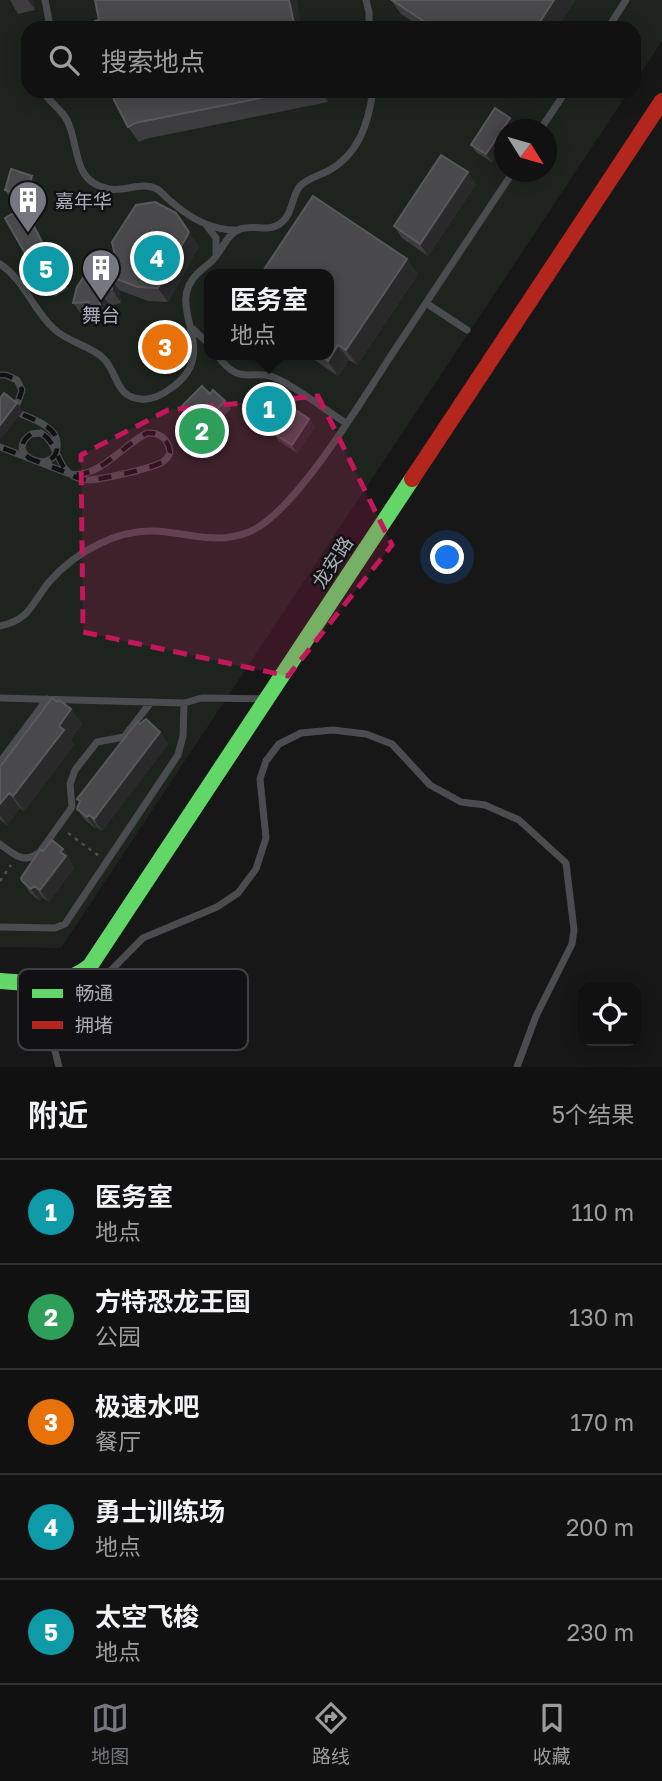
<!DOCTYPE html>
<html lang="zh">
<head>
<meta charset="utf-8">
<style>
	:root { --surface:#111; --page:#1e1f1f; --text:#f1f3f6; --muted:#9c9d9f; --line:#303131; --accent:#757880 }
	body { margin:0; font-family:"Golos Text","Noto Sans SC",sans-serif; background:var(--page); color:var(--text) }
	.controls { position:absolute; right:21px; bottom:21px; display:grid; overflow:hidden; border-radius:14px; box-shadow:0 4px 18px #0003 }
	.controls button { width:63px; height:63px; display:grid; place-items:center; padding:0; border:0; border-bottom:2px solid var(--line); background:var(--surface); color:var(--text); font:35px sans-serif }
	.compass { position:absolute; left:494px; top:119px; width:63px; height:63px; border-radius:50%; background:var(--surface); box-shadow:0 4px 18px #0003; rotate:127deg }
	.you { position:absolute; left:448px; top:558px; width:24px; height:24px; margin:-18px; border:5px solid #fff; border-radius:50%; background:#1a73e8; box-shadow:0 0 0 10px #1a73e833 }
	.badge { display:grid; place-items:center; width:46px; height:46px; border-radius:50%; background:var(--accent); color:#fff; font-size:23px; font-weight:700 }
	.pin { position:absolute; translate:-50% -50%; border:4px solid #fff; box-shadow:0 2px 7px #0006 }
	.popup { position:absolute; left:204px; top:269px; width:130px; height:91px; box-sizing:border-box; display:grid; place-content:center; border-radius:14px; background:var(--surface); filter:drop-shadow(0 2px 5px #0005); font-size:23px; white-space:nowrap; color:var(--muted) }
	.popup b { font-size:26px; color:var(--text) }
	.popup::after { content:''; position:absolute; left:50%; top:100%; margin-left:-14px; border:14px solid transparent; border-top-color:var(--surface) }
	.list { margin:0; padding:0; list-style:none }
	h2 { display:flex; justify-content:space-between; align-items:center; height:91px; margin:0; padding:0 28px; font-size:30px }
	h2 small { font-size:23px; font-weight:400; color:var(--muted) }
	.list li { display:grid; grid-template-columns:46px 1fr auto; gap:21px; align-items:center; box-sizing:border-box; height:105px; padding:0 28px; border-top:2px solid var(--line) }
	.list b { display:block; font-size:26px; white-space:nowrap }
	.list p { margin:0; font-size:23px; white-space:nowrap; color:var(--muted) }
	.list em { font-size:23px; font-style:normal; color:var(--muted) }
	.icon { flex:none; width:38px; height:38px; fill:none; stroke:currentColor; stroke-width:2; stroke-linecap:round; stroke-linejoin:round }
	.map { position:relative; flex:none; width:662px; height:1067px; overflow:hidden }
	.search { position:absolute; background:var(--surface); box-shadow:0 4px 18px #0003; left:21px; right:21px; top:21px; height:77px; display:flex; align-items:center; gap:18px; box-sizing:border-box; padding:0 24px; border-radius:21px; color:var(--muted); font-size:26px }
	.sheet { height:616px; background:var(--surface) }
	nav { display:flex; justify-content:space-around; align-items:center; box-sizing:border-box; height:98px; border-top:2px solid var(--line); background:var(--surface); font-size:19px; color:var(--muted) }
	nav a { display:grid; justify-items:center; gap:4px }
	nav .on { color:var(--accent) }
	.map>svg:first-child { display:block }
	.green { fill:#1d241e; fill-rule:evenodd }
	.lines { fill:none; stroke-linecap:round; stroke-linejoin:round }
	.path { stroke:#4d4e52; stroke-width:2.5; stroke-dasharray:3.5 5; stroke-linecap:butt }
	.lane { stroke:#4b4c50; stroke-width:7 }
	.fast { stroke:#63d668; stroke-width:16 }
	.jam { stroke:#b3261e; stroke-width:16 }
	.rail-casing { stroke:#4b4c4f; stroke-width:7 }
	.rail { stroke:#111113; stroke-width:4.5; stroke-dasharray:13; stroke-linecap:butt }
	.wall { fill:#3d3d3f }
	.shaded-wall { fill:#29292a }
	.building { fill:#49494c; stroke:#58595d; stroke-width:2 }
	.marked { fill:#c2185b; fill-opacity:0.2; stroke:#c2185b; stroke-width:5; stroke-dasharray:14 9; stroke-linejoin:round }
	.labels { text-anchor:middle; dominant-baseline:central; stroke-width:5; stroke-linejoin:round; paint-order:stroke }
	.poi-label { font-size:19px; fill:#a8adb8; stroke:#111113; text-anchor:start }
	.street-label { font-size:19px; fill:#a8adb8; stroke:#111113 }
	.key { fill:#111113; stroke:#3e4045; stroke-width:2 }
	.key-label { font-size:19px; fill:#a8adb8 }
</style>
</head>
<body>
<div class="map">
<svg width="662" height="1067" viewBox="0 0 662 1067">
	<rect width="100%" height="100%" fill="#171717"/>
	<!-- green -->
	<path class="green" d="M0 0H662V41L634 83V28H28V91H629L61 948 0 947ZM504 130H546V172H504ZM210 274H328V355H210Z"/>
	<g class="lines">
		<!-- path -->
		<path class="path" d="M68 833 99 856
			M0 881 11 865"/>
		<!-- lane -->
		<path class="lane" d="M45 0 49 21 48 28
			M366 0 369 12V28
			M608 28 626 0
			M43 91C49 102 61 109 67 120 80 145 71 182 109 189 125 192 142 181 157 189 163 193 167 199 173 203 191 219 213 230 236 230
			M540 130 566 91
			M207 226 216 238V253
			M0 264C26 282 32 309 54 329 69 343 92 346 104 359 118 373 115 397 141 399 151 400 162 395 170 389 225 351 162 309 197 274 202 269 208 265 213 260 223 249 226 235 240 229 255 224 268 233 281 223 293 214 291 197 300 186 308 178 318 176 328 171 359 154 368 124 373 91
			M426 303 467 330
			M193 329 210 345
			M217 355C242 390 253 365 280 380 303 392 324 409 346 423
			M0 626C30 620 32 603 49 582 63 566 80 553 99 544 119 534 143 529 166 532 195 535 219 544 249 532 296 513 366 393 396 348 435 289 474 230 513 172
			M0 698 184 703 202 698 265 699
			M0 762 47 699
			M0 844C13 854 25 865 40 852L72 807 70 784 75 770 97 742 124 737 151 702
			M0 927 55 928 65 924 178 755 183 736 184 703
			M59 1067 55 1051 59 1023 143 938 217 907 238 893 256 869 266 838 260 779 266 761 279 744 301 733 333 730 366 734 392 744 430 785 461 802 485 805 519 820 566 863 574 930 572 944 536 1016 517 1067"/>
		<!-- fast -->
		<path class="fast" d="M0 981C32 983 63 988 90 966L412 479"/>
		<!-- jam -->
		<path class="jam" d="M412 479 662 101"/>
		<defs>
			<path id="rail" d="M0 375H6L17 380 22 390 18 402 0 425
				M0 403C17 416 55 421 57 442 61 479 0 456 31 434L41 433C57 442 56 462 69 473 75 478 83 480 90 480 103 479 155 468 164 461 169 457 168 457 170 452 168 439 160 432 147 433 123 445 98 479 70 474L0 447"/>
		</defs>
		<!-- rail casing -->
		<use href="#rail" class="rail-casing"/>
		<!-- rail -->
		<use href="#rail" class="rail"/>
	</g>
	<!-- wall -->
	<path class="wall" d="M10 0H33L35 10 18 14Z
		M391 0H575L557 28H422L401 14Z
		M112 91H326L328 102 145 139 139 142 128 127Z
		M510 118 515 126 505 130V143L492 162 477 153 471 145Z
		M38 184 31 205 10 198 5 190Z
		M476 184 428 256 402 238 394 226Z
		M24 207 31 218 68 289 54 297 42 279H41L34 269Z
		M199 246 168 302 148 301 119 290 121 303 110 306V321L98 323 94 317H83L73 303 115 256Z
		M418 274 357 365 349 360 338 376 307 355H328Z
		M210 394 225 401 231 409 203 437 191 425 186 417 188 415 182 406Z
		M252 404 289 408 309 419 315 427 297 453 279 441 273 433 278 425 258 412Z
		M57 702 71 709 82 724 71 739 74 745 24 811 20 808 7 825 0 820V767Z
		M140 724 160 732 168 744 102 831 97 827 95 828 85 820 77 809 80 802 77 799Z
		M63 849 71 860 70 862 74 868 49 902 42 897 40 901 30 893 22 881 43 851Z"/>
	<!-- shaded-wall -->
	<path class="shaded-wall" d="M28 0H33L35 10Z
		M289 0H297L302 28H295Z
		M554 0H575L557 28H536Z
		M320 91H326L328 102Z
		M510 118 515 126 513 130H505V143L492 162 486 154Z
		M468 172 476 184 428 256 420 244Z
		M32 176 38 184 31 205 25 197Z
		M24 207 31 218 68 289 61 279Z
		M189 232 199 246 168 302 158 288Z
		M407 259 418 274 357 365 346 350Z
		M109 276 119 290 121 303 112 289Z
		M100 292 110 306V321L100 307Z
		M338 345 349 360 338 376 328 361Z
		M17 403 23 411 0 440V425Z
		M309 419 315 427 297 453 292 445Z
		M71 709 82 724 71 739 74 745 24 811 13 796 59 726Z
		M160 732 168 744 102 831 94 819Z
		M9 793 20 808 7 825 0 815V804Z
		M89 815 97 827 95 828 87 817Z
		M63 849 71 860 70 862 74 868 49 902 40 890Z
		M34 886 42 897 40 901 31 889Z"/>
	<!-- building -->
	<path class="building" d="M95 0H289L295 28H88L95 21 99 20Z
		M392 0H554L536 28H434Z
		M112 91H296L135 123 128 127 114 100Z
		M495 108 510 118 486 154 471 145Z
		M441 155 468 172 420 244 394 226Z
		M11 169 32 176 25 197 5 190Z
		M313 196 407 259 346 350 338 345 328 361 319 355H328V274H261Z
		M155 202 176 213 189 232 158 288 138 287 109 276 112 289 100 292V307L88 309V302L73 303 77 287 83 278 92 270 115 256 112 242 136 205Z
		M24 207 61 279 47 287 36 268 34 269 5 218Z
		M202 386 210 394 213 390 225 401 197 429 186 417 189 414 182 406Z
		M262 390 289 408 291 407 309 419 292 445 273 433 280 422 252 404Z
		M4 393 17 403 0 425V398Z
		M52 698 57 702 59 700 71 709 59 726 64 730 13 796 9 793 0 804V767Z
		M146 719 160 732 94 819 89 815 87 817 77 809 80 801 77 799 137 722 140 724Z
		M52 840 63 849 60 852 66 856 40 890 34 886 31 889 22 881 21 878 40 850 43 851Z"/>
	<!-- marked area -->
	<path class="marked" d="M318 396 392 545 288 676 83 632 81 455 168 410Z"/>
	<!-- icons -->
	<defs>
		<symbol id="building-pin" viewBox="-11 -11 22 30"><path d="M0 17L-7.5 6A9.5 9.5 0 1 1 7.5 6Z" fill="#757880" stroke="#111113"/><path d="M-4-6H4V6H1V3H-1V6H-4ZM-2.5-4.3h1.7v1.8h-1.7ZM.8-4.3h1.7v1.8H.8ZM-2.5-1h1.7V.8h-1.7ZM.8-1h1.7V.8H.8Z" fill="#fff"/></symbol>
	</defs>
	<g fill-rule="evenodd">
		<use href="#building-pin" x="6" y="178" width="44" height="60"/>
		<use href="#building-pin" x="79" y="246" width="44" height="60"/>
	</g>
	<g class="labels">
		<!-- poi labels -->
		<g class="poi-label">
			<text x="55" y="200">嘉年华</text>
			<text x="101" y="314" text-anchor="middle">舞台</text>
		</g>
		<!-- street labels -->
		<g class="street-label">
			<text transform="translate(332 562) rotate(-57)">龙安路</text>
		</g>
	</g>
	<!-- legend -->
	<rect x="18" y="969" width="230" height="81" rx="10" class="key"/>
	<rect x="32" y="989" width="31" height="9" fill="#63d668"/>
	<rect x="32" y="1021" width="31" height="8" fill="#b3261e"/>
	<g class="key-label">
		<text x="75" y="1000">畅通</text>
		<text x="75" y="1032">拥堵</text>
	</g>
</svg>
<div class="controls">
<button><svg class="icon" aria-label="locate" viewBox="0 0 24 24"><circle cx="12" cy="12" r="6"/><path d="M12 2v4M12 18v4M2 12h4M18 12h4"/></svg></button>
</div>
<svg class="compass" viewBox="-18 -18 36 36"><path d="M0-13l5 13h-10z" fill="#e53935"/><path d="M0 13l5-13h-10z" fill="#9c9d9f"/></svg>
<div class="you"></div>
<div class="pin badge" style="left:269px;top:409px;background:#0f9aa8">1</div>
<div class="popup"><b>医务室</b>地点</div>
<div class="pin badge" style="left:202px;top:431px;background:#2e9e5b">2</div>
<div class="pin badge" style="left:165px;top:347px;background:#e8710a">3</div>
<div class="pin badge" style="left:157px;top:258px;background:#0f9aa8">4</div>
<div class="pin badge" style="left:46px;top:269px;background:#0f9aa8">5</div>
<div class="search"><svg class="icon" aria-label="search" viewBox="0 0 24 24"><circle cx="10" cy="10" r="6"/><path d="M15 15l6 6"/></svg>搜索地点</div>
</div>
<section class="sheet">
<h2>附近<small>5个结果</small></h2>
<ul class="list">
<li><span class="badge" style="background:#0f9aa8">1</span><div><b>医务室</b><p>地点</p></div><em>110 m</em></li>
<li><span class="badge" style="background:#2e9e5b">2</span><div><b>方特恐龙王国</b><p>公园</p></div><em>130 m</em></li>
<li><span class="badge" style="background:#e8710a">3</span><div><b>极速水吧</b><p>餐厅</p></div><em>170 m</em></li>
<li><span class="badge" style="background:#0f9aa8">4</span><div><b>勇士训练场</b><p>地点</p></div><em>200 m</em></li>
<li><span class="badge" style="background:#0f9aa8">5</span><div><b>太空飞梭</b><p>地点</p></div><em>230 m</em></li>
</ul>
</section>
<nav>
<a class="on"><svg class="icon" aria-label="map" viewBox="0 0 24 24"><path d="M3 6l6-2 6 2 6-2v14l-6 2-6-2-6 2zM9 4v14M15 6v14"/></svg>地图</a>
<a><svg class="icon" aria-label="directions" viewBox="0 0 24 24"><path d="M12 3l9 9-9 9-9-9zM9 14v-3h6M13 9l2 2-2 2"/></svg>路线</a>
<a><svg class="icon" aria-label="saved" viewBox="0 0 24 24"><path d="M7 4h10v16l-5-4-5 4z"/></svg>收藏</a>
</nav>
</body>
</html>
